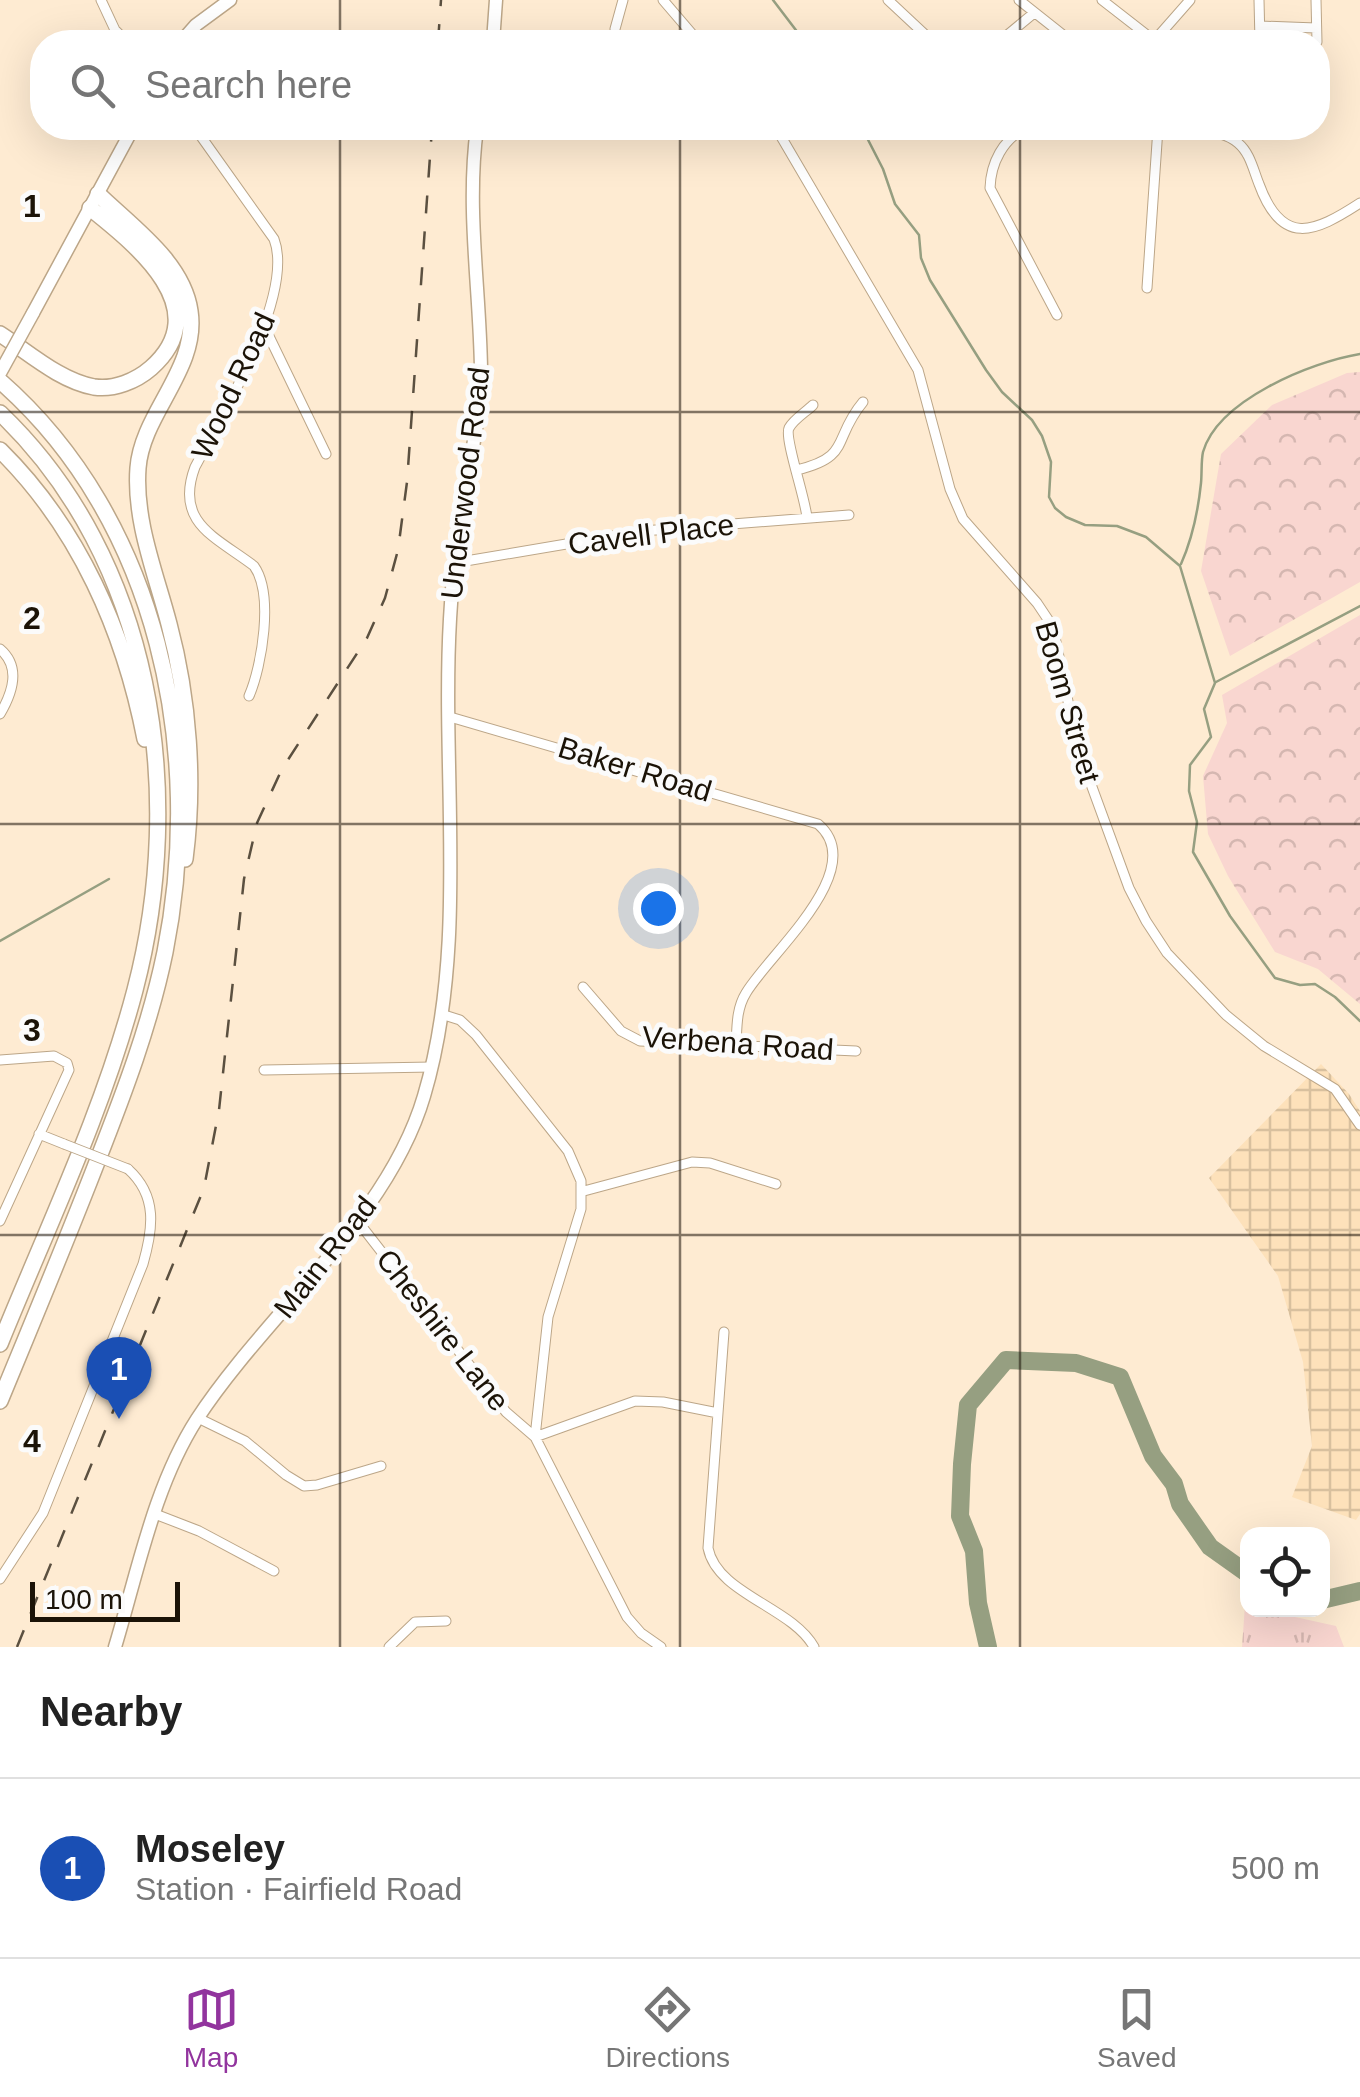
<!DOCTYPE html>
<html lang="en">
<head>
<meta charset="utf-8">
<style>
	:root { --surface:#fff; --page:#f6f6f6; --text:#222; --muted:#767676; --line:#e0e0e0; --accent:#92349e }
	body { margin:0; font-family:Arial,sans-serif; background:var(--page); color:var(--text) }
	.controls { position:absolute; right:30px; bottom:30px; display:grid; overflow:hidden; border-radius:20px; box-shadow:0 10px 40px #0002 }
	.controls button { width:90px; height:90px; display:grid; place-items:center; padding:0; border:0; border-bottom:2px solid var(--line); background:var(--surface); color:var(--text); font:50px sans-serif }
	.scale { position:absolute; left:30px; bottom:25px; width:150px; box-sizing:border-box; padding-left:10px; border:5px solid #1b1307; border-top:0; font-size:28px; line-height:35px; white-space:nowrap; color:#1b1307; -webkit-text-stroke:8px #fbfbfb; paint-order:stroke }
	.you { position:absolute; left:658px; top:908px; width:35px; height:35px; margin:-25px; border:8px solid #fff; border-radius:50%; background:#1a73e8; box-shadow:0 0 0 15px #1a73e833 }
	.badge { display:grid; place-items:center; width:65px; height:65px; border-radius:50%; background:var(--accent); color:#fff; font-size:32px; font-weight:700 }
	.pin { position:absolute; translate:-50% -82px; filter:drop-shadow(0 2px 5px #0008) }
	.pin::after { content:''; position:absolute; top:52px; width:35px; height:30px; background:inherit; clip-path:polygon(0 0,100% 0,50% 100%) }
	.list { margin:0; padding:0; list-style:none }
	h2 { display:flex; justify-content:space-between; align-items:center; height:130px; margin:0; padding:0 40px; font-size:42px }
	h2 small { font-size:32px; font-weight:400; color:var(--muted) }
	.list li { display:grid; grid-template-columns:65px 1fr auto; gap:30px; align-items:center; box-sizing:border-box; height:180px; padding:0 40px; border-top:2px solid var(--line) }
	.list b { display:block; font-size:38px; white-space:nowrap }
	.list p { margin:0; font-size:32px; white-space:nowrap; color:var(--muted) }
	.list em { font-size:32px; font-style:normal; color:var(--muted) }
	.icon { flex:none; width:55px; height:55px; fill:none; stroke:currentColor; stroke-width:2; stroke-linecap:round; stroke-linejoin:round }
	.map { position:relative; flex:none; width:1360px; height:1647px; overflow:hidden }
	.search { position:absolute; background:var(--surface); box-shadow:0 10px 40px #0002; left:30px; right:30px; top:30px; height:110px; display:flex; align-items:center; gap:25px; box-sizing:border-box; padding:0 35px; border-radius:40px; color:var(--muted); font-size:38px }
	.sheet { height:310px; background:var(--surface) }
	nav { display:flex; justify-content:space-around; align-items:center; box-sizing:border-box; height:140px; border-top:2px solid var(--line); background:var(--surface); font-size:28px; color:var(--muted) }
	nav a { display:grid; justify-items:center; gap:5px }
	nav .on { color:var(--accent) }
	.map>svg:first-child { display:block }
	.industrial { fill:url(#industrial-grid) }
	.grass { fill:url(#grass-tufts) }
	.forest { fill:url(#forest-crowns) }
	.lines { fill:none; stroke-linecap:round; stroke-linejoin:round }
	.stream { stroke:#969f81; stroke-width:2.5 }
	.river { stroke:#969f81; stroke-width:18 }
	.street-casing { stroke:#bca688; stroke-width:11 }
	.secondary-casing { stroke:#bca688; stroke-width:15 }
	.highway-casing { stroke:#bca688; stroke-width:18 }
	.street { stroke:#fff; stroke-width:9 }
	.secondary { stroke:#fff; stroke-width:12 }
	.highway { stroke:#fff; stroke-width:15 }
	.rail { stroke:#5b5040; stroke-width:2.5; stroke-dasharray:18 18; stroke-linecap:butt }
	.street-bridge-casing { stroke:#bca688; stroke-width:11; stroke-linecap:butt }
	.secondary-bridge-casing { stroke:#bca688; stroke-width:15; stroke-linecap:butt }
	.street-bridge { stroke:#fff; stroke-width:9 }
	.secondary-bridge { stroke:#fff; stroke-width:12 }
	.grid { fill:none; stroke:#1b1307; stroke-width:2.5; stroke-opacity:0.55 }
	.labels { text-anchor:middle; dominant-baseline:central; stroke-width:10; stroke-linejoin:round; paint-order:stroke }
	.street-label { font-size:30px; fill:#1b1307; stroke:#fbfbfb }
	.grid-label { font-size:32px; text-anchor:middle; font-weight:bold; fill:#1b1307; stroke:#fbfbfb; stroke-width:10; stroke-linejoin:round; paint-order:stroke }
</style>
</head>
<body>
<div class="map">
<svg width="1360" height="1647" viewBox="0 0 1360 1647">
	<defs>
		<pattern id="industrial-grid" width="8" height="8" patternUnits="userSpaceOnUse" patternTransform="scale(2.5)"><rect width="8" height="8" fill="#fde1ba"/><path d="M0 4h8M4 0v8" fill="none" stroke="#d8c09e"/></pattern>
		<pattern id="grass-tufts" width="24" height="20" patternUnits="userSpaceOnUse" patternTransform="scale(2.5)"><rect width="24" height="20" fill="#f9d6d0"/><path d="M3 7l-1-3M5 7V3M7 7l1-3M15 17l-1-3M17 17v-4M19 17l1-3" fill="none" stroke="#d5b7b1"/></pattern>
		<pattern id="forest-crowns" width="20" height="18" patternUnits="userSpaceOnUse" patternTransform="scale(2.5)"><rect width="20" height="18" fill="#f9d6d0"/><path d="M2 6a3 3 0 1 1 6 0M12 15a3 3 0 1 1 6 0" fill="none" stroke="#d5b7b1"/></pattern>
	</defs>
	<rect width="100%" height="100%" fill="#feebd2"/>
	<!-- industrial -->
	<path class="industrial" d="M1321 1064 1349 1094 1360 1111V1514L1356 1520 1292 1497 1312 1446 1303 1362 1278 1276 1209 1178Z"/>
	<!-- grass -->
	<path class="grass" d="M1245 1605 1248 1610H1263L1336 1626 1344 1647H1242Z"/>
	<!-- forest -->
	<path class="forest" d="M1360 372V582L1230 656 1201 571 1221 454 1272 405 1347 373Z
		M1360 615V1004L1318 969 1275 952 1228 876 1208 834 1203 776 1227 723 1222 695Z"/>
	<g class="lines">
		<!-- stream -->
		<path class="stream" d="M773 0 805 42
			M862 128 883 169 895 204 919 235 921 258 930 280 986 370 1002 392 1032 420 1042 436 1051 462 1049 497 1055 508 1066 517 1085 525 1117 526 1146 537 1180 566 1215 683 1204 709 1211 737 1190 765 1189 791 1197 822 1193 852 1230 916 1275 978 1300 985 1315 984 1335 997 1360 1021
			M1181 564C1193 537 1198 512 1201 483 1202 473 1201 461 1203 452 1218 400 1311 362 1360 354
			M1216 682 1360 606
			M0 941 109 879"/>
		<!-- river -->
		<path class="river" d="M1322 1600 1360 1591
			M988 1647 978 1603 974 1551 960 1516 962 1464 968 1405 1006 1360 1076 1363 1120 1377 1153 1456 1174 1484 1180 1504 1210 1547 1248 1574"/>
		<defs>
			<path id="street" d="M101 0 115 30 127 42
				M663 0 699 42
				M888 0 933 42
				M1019 0 1072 42
				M1102 0 1156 42
				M1259 0 1260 42
				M1316 0 1317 42
				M1260 26 1316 28
				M1154 41 1190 0
				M616 42 615 29 623 0
				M999 42 1034 13
				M1318 59V87
				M195 128 274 239C295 294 222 416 195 467 174 523 216 537 254 566 274 594 262 666 249 696
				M776 128 918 370 950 489 963 519 1037 603 1053 627 1077 746 1129 888 1146 921 1167 953 1226 1015 1264 1046 1335 1089 1360 1125
				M1025 128C1003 140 991 162 990 188L1057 315
				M1194 128C1209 131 1226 133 1238 143 1250 153 1253 169 1259 184 1282 247 1314 233 1360 203
				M1147 288 1158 128
				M264 326 326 454
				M797 470C852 457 832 439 863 402
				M807 518C806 500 784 438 789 428 794 419 806 412 813 405
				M454 563 643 531 849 515
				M0 649C21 667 13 692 0 714
				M450 717 818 824C871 869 768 955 746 993 736 1009 737 1028 736 1046
				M583 987 621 1031 640 1041 856 1051
				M441 1014 460 1020 476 1035 568 1151 581 1181V1209L548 1317 535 1437 627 1617 641 1633 661 1647
				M0 1060 54 1056 67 1063 69 1070 0 1221
				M264 1070 432 1067
				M39 1134 64 1144
				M584 1191 692 1162 710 1163 776 1184
				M356 1219 506 1412 535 1437 635 1401 663 1402 718 1413
				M724 1332 708 1548C717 1594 792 1607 814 1647
				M198 1418 245 1441 286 1475 304 1486 317 1485 381 1466
				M155 1514 199 1531 274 1571
				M0 1579 43 1513 143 1264C153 1229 158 1196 128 1169
				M389 1647 415 1622 446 1621"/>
			<path id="secondary" d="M181 42 196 25 230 0
				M493 42 496 0
				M33 313 133 128
				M115 1647C138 1571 154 1486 197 1419 266 1313 388 1219 424 1096 469 945 441 775 450 619 452 587 454 554 459 522 467 472 481 422 481 370 480 289 466 209 477 128"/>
			<path id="highway" d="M98 194C132 227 183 262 190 311 199 369 142 413 138 468 134 521 156 574 169 624 189 699 195 782 185 859
				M0 334C28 352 60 381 94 387 114 390 136 381 151 368 218 309 135 244 90 208
				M0 381C159 520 205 751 165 952 150 1025 124 1093 97 1162 66 1242 33 1321 0 1401
				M0 413C153 559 187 792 135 990 103 1112 47 1228 0 1344
				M0 450C79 528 124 631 145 739"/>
		</defs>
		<!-- street casing -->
		<use href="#street" class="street-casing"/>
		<!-- secondary casing -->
		<use href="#secondary" class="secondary-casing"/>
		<!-- highway casing -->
		<use href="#highway" class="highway-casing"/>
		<!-- street -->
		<use href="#street" class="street"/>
		<!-- secondary -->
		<use href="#secondary" class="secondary"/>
		<!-- highway -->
		<use href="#highway" class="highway"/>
		<!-- rail -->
		<path class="rail" d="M438 42 441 0
			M17 1647 204 1188 219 1110 244 879 257 823 282 769 367 638 385 598 398 550 407 482 432 128"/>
		<defs>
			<path id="street-bridge" d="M64 1144 128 1169"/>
			<path id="secondary-bridge" d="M0 373 33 313"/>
		</defs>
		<!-- street-bridge casing -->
		<use href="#street-bridge" class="street-bridge-casing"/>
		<!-- secondary-bridge casing -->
		<use href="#secondary-bridge" class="secondary-bridge-casing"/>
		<!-- street-bridge -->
		<use href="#street-bridge" class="street-bridge"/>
		<!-- secondary-bridge -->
		<use href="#secondary-bridge" class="secondary-bridge"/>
	</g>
	<!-- grid -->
	<path class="grid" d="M340 0V42M680 0V42M1020 0V42M340 128V1647M680 128V1647M1020 128V1647M0 412H1360M0 824H1360M0 1235H1360"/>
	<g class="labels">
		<!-- street labels -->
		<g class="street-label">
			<text transform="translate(233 386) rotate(-65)">Wood Road</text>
			<text transform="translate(465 483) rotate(-83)">Underwood Road</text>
			<text transform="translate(651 534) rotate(-7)">Cavell Place</text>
			<text transform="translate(1068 702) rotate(74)">Boom Street</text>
			<text transform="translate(635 769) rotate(17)">Baker Road</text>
			<text transform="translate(738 1043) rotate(4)">Verbena Road</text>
			<text transform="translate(325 1257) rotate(-52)">Main Road</text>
			<text transform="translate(443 1330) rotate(52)">Cheshire Lane</text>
		</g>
	</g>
	<g class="grid-label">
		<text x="32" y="217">1</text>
		<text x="32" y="629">2</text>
		<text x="32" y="1041">3</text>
		<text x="32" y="1452">4</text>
	</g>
</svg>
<div class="controls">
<button><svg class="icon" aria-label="locate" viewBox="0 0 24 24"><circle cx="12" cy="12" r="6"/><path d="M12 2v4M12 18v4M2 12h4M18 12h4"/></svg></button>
</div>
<div class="scale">100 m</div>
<div class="you"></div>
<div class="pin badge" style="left:119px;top:1419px;background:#1a4fb4">1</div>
<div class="search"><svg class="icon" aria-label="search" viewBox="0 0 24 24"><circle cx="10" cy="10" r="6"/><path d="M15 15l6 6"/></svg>Search here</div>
</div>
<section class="sheet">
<h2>Nearby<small></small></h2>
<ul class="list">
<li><span class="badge" style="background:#1a4fb4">1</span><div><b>Moseley</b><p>Station · Fairfield Road</p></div><em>500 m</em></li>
</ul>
</section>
<nav>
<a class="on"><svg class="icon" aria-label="map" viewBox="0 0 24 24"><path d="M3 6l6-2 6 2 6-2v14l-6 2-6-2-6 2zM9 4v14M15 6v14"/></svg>Map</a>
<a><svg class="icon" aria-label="directions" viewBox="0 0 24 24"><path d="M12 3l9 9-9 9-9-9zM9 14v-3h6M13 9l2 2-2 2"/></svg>Directions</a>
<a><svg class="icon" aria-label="saved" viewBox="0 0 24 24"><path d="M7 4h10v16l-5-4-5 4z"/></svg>Saved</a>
</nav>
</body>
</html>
